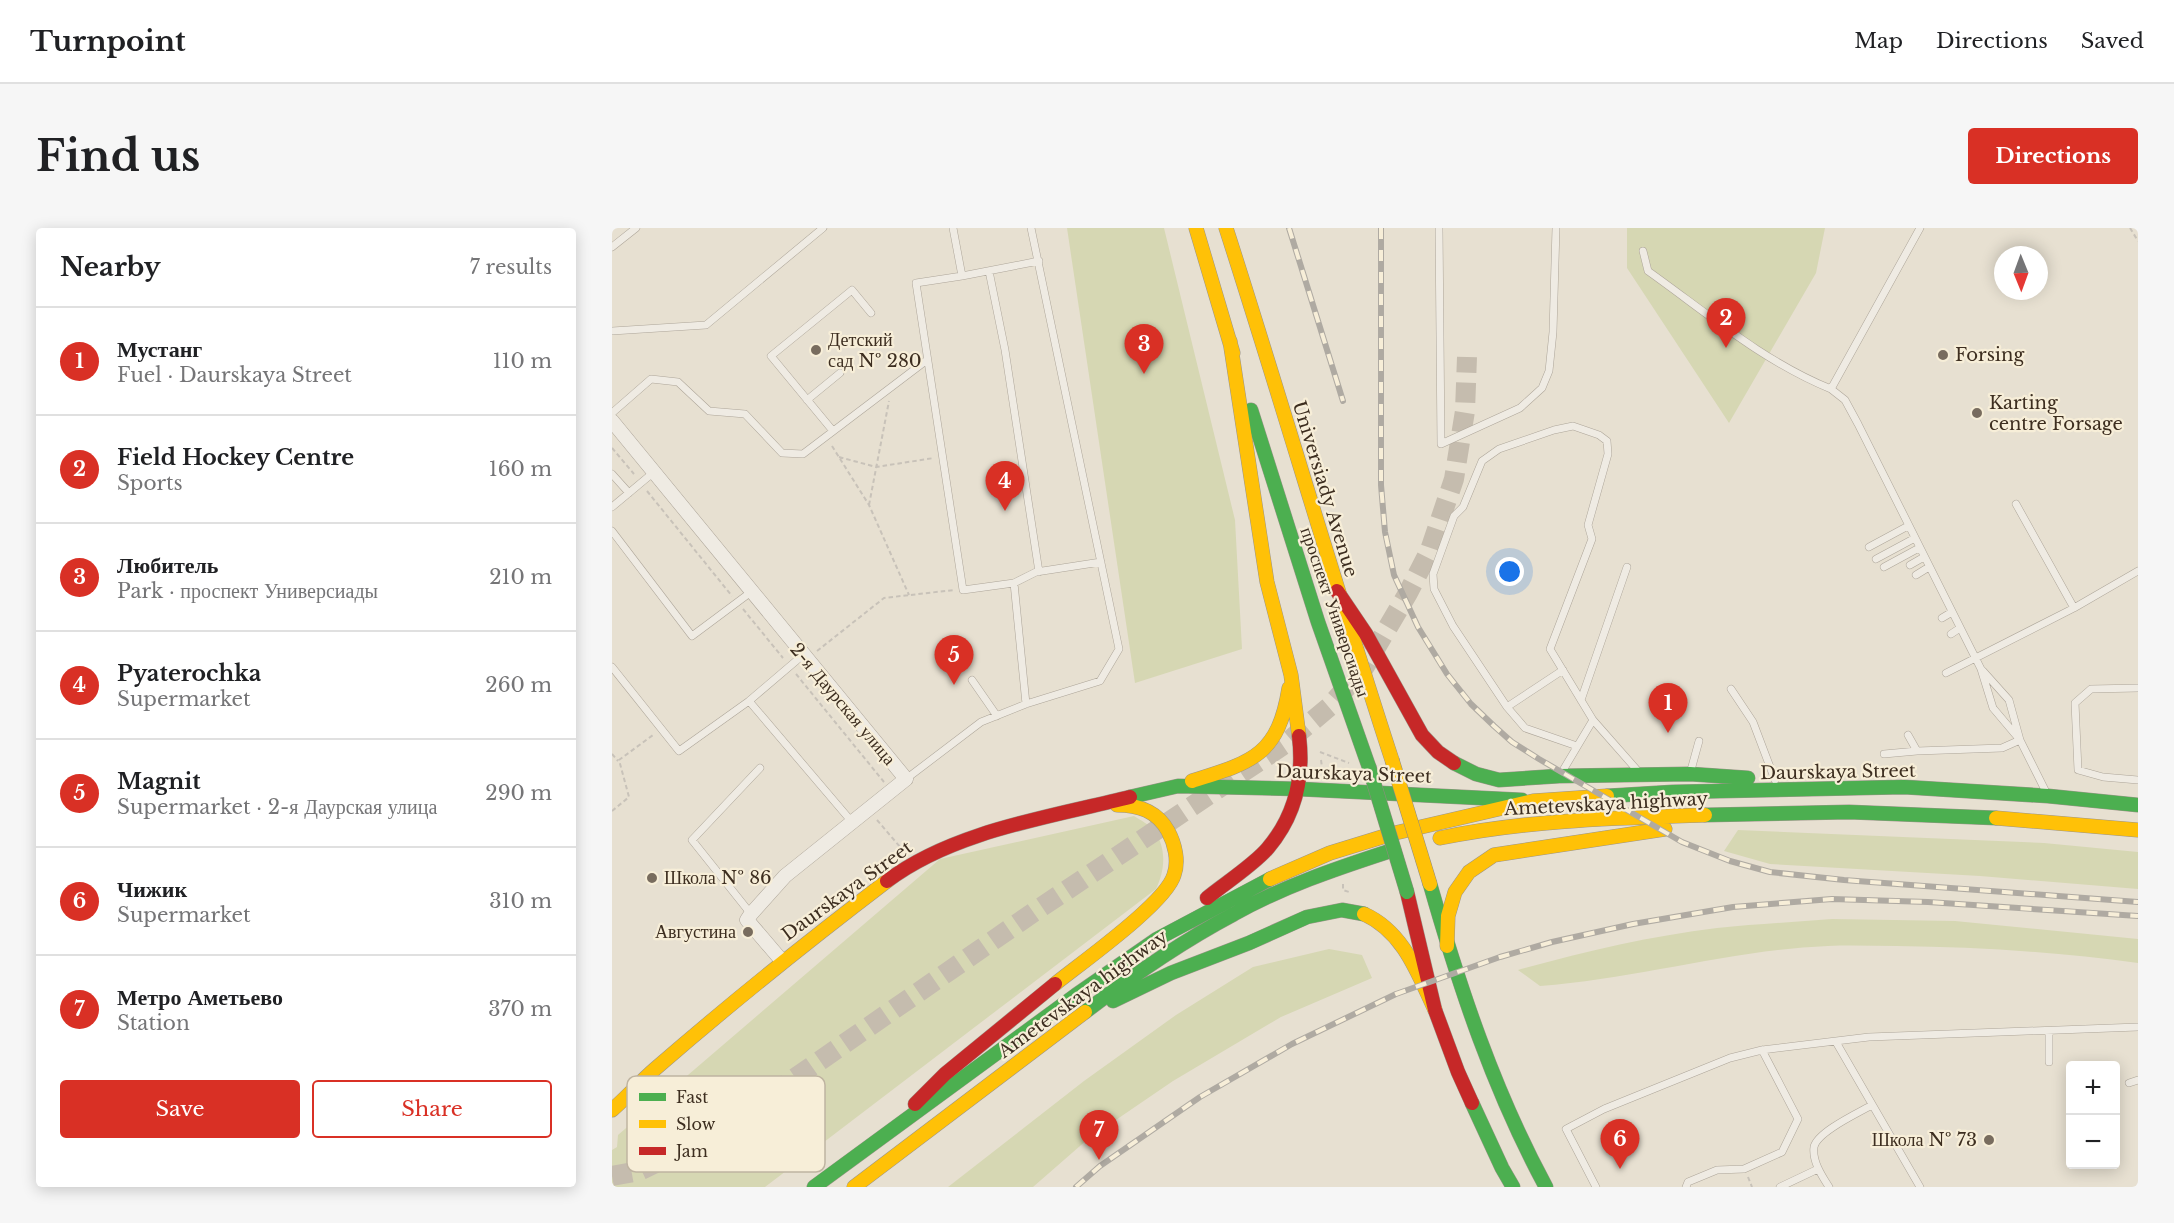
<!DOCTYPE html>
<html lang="en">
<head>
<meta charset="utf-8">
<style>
	:root { --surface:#fff; --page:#f6f6f6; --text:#202124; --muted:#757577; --line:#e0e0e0; --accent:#d93025 }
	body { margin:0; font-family:"Libre Baskerville",serif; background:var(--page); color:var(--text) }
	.controls { position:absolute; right:18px; bottom:18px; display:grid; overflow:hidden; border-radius:6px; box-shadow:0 3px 15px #0003 }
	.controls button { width:54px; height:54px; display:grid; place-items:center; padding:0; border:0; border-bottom:2px solid var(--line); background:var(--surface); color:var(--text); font:30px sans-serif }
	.compass { position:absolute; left:1382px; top:18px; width:54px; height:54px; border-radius:50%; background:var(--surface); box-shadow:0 3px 15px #0003; rotate:179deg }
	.you { position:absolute; left:898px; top:344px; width:21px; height:21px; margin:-15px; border:4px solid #fff; border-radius:50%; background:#1a73e8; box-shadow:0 0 0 9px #1a73e833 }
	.badge { display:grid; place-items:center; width:39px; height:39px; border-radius:50%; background:var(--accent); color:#fff; font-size:20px; font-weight:700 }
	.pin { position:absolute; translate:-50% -50px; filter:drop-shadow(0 2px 3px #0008) }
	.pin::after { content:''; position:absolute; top:32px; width:21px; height:18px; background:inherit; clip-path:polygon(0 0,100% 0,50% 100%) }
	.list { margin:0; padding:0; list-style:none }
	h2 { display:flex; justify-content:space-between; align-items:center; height:78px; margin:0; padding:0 24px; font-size:26px }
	h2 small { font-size:20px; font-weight:400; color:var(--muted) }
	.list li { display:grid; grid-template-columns:39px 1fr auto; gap:18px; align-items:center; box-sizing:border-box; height:108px; padding:0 24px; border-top:2px solid var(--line) }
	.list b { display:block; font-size:22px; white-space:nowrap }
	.list p { margin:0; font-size:20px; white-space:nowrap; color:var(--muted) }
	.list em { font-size:20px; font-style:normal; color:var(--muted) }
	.actions { display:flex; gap:12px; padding:18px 24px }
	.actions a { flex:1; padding:14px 0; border:2px solid var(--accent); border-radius:6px; text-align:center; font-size:21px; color:var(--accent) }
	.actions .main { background:var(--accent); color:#fff }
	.map { position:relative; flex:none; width:1526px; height:959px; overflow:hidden; border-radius:6px }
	header { display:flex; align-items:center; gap:36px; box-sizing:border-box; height:84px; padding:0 30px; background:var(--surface); border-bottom:2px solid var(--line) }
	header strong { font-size:28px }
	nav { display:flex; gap:33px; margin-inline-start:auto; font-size:21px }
	.intro { display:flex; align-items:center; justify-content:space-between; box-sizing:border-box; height:144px; padding:0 36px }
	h1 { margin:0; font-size:42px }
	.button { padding:15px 27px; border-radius:6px; background:var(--accent); color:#fff; font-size:21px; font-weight:700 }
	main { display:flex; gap:36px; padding:0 36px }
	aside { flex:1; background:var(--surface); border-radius:6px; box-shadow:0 3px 15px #0003 }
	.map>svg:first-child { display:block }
	.green { fill:#d6d7b3 }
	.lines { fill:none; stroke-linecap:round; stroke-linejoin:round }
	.secondary-tunnel { stroke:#c5bcae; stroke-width:20; stroke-dasharray:20 10; stroke-linecap:butt }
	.lane-casing { stroke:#ada599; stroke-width:8 }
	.street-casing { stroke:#ada599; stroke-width:15 }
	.fast-casing { stroke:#9c958a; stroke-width:15 }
	.slow-casing { stroke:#9c958a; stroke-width:15 }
	.jam-casing { stroke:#9c958a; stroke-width:15 }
	.path { stroke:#c8c2b9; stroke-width:2; stroke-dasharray:4.5 3; stroke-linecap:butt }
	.lane { stroke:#efebe3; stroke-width:7 }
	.street { stroke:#efebe3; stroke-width:14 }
	.fast { stroke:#4caf50; stroke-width:14 }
	.slow { stroke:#ffc107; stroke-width:14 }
	.jam { stroke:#c62828; stroke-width:14 }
	.rail-casing { stroke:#afaaa2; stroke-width:6 }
	.rail { stroke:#f7eed8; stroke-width:4; stroke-dasharray:11; stroke-linecap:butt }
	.fast-bridge-casing { stroke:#928b80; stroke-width:15; stroke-linecap:butt }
	.slow-bridge-casing { stroke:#928b80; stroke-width:15; stroke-linecap:butt }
	.fast-bridge { stroke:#4caf50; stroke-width:14 }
	.slow-bridge { stroke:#ffc107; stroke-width:14 }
	.poi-dot { fill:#786c5e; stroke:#f7eed8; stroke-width:2 }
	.labels { text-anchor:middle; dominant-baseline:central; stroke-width:4.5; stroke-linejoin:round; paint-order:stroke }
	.poi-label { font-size:18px; fill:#3d2e20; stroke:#f7eed8; text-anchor:start }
	.street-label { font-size:18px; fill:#3d2e20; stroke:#f7eed8 }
	.key { fill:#f7eed8; stroke:#bfb4a1; stroke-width:1.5 }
	.key-label { font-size:16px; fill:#3d2e20 }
</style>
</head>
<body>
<header>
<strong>Turnpoint</strong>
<nav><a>Map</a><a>Directions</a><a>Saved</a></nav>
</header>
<div class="intro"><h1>Find us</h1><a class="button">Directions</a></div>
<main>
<aside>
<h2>Nearby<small>7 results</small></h2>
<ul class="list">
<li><span class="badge">1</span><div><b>Мустанг</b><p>Fuel · Daurskaya Street</p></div><em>110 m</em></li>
<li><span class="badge">2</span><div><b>Field Hockey Centre</b><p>Sports</p></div><em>160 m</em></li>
<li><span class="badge">3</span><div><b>Любитель</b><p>Park · проспект Универсиады</p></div><em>210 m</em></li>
<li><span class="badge">4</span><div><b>Pyaterochka</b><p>Supermarket</p></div><em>260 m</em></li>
<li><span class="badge">5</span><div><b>Magnit</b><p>Supermarket · 2-я Даурская улица</p></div><em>290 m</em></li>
<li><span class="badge">6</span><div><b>Чижик</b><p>Supermarket</p></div><em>310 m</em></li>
<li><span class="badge">7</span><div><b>Метро Аметьево</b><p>Station</p></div><em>370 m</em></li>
</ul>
<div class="actions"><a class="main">Save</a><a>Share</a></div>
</aside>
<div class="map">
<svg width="1526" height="959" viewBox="0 0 1526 959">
	<rect width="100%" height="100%" fill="#e7e0d1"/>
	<!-- green -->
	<path class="green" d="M455 0H552L623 292 630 421 523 455Z
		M1015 0H1213L1204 45 1117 195 1015 40Z
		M522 588C528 592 538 597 542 602 555 621 553 642 544 661L153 959H0V922L5 919 6 907 328 631Z
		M1126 602 1432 615 1526 624V661L1368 648 1158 636 1112 623Z
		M1220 691 1343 693 1526 711V735C1446 724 1365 719 1285 718 1262 718 1239 717 1216 718 1119 722 1025 751 928 758L906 742C971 724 1038 708 1105 700 1143 696 1182 694 1220 691Z
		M717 721 750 727 760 750 669 789 561 853 476 911 421 959H336L472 853 564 787 641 739Z"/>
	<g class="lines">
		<!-- secondary-tunnel -->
		<path class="secondary-tunnel" d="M0 948 27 943 98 909 422 684 673 516 717 479 752 440 796 365 818 322 842 251 853 183 855 129"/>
		<defs>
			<path id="lane" d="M341 0 350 48 427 33
				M827 0 829 216 908 180 930 160 937 143 941 104 944 0
				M1308 0 1219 161 1233 172 1246 196 1369 441 1381 480 1408 512
				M0 19 24 0
				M1031 23 1036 43C1095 85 1152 134 1219 161
				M377 43 393 122 427 344
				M350 48 304 55 351 362 402 355 424 344 489 334
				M0 103 94 97 211 0
				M195 172 228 145
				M0 185 39 151 66 154 97 183 133 186 170 225 191 226 315 132
				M221 203 159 128 240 62 259 85
				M0 246 17 265
				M1404 276 1462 380
				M0 279 42 244
				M0 303 80 408 139 364
				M1257 319 1296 298
				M1264 331 1303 310
				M1298 337 1312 329
				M1272 339 1307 320
				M1304 347 1317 339
				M402 355 414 476
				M1330 390 1340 384
				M1339 406 1348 400
				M191 427 137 473 240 594
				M0 439 67 523 137 473
				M1371 443 1397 472 1408 512 1434 564
				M1334 445 1462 380 1526 343
				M360 452 385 488
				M1526 460 1479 461 1463 475 1466 542 1491 549 1526 552
				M1119 461 1141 494 1163 552
				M969 472 1015 339
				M895 479 951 442
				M1296 507 1305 523 1390 520 1408 512
				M965 518 913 500 895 479 841 398 822 361 821 346 842 288 851 279 870 233 887 221 942 202 961 198 987 207 995 213 996 226 976 297 980 311 938 421 981 492 1025 542
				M1272 526 1305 523
				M1079 542 1087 513
				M950 544 981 492
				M294 551 369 494 414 476 488 453 507 421 419 0
				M139 686 80 612 148 540
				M1224 814 1308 959
				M1437 834V803
				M1517 855 1526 852
				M984 959 954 901 992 881 1118 830 1150 822 1257 809 1526 799
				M1074 959 1076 954 1105 942 1132 941 1170 924 1186 891 1150 822
				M1168 959 1206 941
				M1217 959C1210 948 1200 933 1202 919 1205 904 1246 885 1260 877"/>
			<path id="street" d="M0 193 294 551 173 648 139 686 135 692 170 733"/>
			<path id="fast" d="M639 182 706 394 757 539
				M842 535 864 546 887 552 947 548 1078 546 1136 550
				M995 568 1061 564 1292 559 1436 568 1526 577
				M518 569 566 558 687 561 910 572
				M1093 587 1237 584 1384 590
				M818 656C848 761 882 863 934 959
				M501 773 559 745 637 715 695 689 730 682 752 686
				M473 784C520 748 569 714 622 686 670 659 723 641 775 624
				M860 875 890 940 901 959
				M202 959 464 767 545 711 658 651"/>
			<path id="slow" d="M584 0 621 125
				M614 0C671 177 722 355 780 532
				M618 113 655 354 679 447 687 508
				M580 553C640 534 666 528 677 460
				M1384 590 1526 602
				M828 610C915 592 1004 590 1093 587
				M658 651 718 625 783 605 921 573 995 568
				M752 686C792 704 806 746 823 782
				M835 718 836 688 843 664 857 644 882 627 1053 601
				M443 756C469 735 554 675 562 647 567 633 563 616 556 603 545 583 527 577 505 577
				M0 882C15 869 28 854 43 841 119 775 195 714 275 653
				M242 959 473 784"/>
			<path id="jam" d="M725 363 754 406 810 507 826 524 842 535
				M275 653C341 603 438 589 518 569
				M795 664 823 782 846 844 860 875
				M595 670C612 656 643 636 656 620 683 588 692 549 687 508
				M303 876 333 846 443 756"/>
		</defs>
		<!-- lane casing -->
		<use href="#lane" class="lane-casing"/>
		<!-- street casing -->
		<use href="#street" class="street-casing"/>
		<!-- fast casing -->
		<use href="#fast" class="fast-casing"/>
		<!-- slow casing -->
		<use href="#slow" class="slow-casing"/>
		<!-- jam casing -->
		<use href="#jam" class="jam-casing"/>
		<!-- path -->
		<path class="path" d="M1518 0 1526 13
			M220 218 257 277 297 367
			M0 220 22 246
			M227 229 264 239 322 230
			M35 263 120 368
			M257 277 277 173
			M131 381 171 430
			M205 423 272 370 342 362
			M184 446 272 554
			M708 524 737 535
			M0 526 6 533
			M709 532 711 547
			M0 583 17 569 7 532 41 507
			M265 592 289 620H295
			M731 656V662L737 664
			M1136 949 1140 959"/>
		<!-- lane -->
		<use href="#lane" class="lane"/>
		<!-- street -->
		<use href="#street" class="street"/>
		<!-- fast -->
		<use href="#fast" class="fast"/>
		<!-- slow -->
		<use href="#slow" class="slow"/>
		<!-- jam -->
		<use href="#jam" class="jam"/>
		<defs>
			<path id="rail" d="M677 0 731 173
				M769 0V257L773 304 782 347 806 399 835 446 859 476 882 498 900 514 927 531 1070 614 1118 633 1158 644 1232 652 1526 674
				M464 959 488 938 588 869 680 816 784 766 888 729 940 714 1021 696 1121 679 1220 671 1316 674 1526 688"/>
		</defs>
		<!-- rail casing -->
		<use href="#rail" class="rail-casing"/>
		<!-- rail -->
		<use href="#rail" class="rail"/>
		<defs>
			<path id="fast-bridge" d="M757 539 795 664"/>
			<path id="slow-bridge" d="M780 532 818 656"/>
		</defs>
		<!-- fast-bridge casing -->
		<use href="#fast-bridge" class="fast-bridge-casing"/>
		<!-- slow-bridge casing -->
		<use href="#slow-bridge" class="slow-bridge-casing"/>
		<!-- fast-bridge -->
		<use href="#fast-bridge" class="fast-bridge"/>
		<!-- slow-bridge -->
		<use href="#slow-bridge" class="slow-bridge"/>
	</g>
	<!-- markers -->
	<g class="poi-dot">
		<circle cx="204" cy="122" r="6"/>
		<circle cx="1331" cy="127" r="6"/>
		<circle cx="1365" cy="185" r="6"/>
		<circle cx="40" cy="650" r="6"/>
		<circle cx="136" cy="704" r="6"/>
		<circle cx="1377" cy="912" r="6"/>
	</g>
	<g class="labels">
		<!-- poi labels -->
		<g class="poi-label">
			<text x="216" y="112">Детский<tspan x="216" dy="21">сад № 280</tspan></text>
			<text x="1343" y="127">Forsing</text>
			<text x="1377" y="175">Karting<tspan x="1377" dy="21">centre Forsage</tspan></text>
			<text x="52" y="650">Школа № 86</text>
			<text x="124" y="704" text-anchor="end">Августина</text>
			<text x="1365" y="912" text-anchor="end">Школа № 73</text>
		</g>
		<!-- street labels -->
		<g class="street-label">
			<text transform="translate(713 261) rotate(73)">Universiady Avenue</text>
			<text transform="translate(723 384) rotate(71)">проспект Универсиады</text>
			<text transform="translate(231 476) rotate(50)">2-я Даурская улица</text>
			<text transform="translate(1226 544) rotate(-1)">Daurskaya Street</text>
			<text transform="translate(742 546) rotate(2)">Daurskaya Street</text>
			<text transform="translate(994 576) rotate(-3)">Ametevskaya highway</text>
			<text transform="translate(235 663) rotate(-36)">Daurskaya Street</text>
			<text transform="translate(471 766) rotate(-36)">Ametevskaya highway</text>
		</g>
	</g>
	<!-- legend -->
	<rect x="15" y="848" width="198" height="96" rx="9" class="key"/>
	<rect x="27" y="865" width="27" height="8" fill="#4caf50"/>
	<rect x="27" y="892" width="27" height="8" fill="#ffc107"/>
	<rect x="27" y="919" width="27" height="8" fill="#c62828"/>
	<g class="key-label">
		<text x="64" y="875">Fast</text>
		<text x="64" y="902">Slow</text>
		<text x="64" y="929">Jam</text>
	</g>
</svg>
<div class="controls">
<button>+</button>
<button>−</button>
</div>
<svg class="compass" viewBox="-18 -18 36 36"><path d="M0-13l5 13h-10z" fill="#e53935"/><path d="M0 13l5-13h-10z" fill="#757577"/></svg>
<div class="you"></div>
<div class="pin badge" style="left:1056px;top:505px">1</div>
<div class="pin badge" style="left:1114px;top:120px">2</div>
<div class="pin badge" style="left:532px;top:146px">3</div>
<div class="pin badge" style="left:393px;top:283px">4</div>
<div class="pin badge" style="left:342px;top:457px">5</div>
<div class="pin badge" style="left:1008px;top:941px">6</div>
<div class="pin badge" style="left:487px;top:932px">7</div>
</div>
</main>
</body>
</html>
